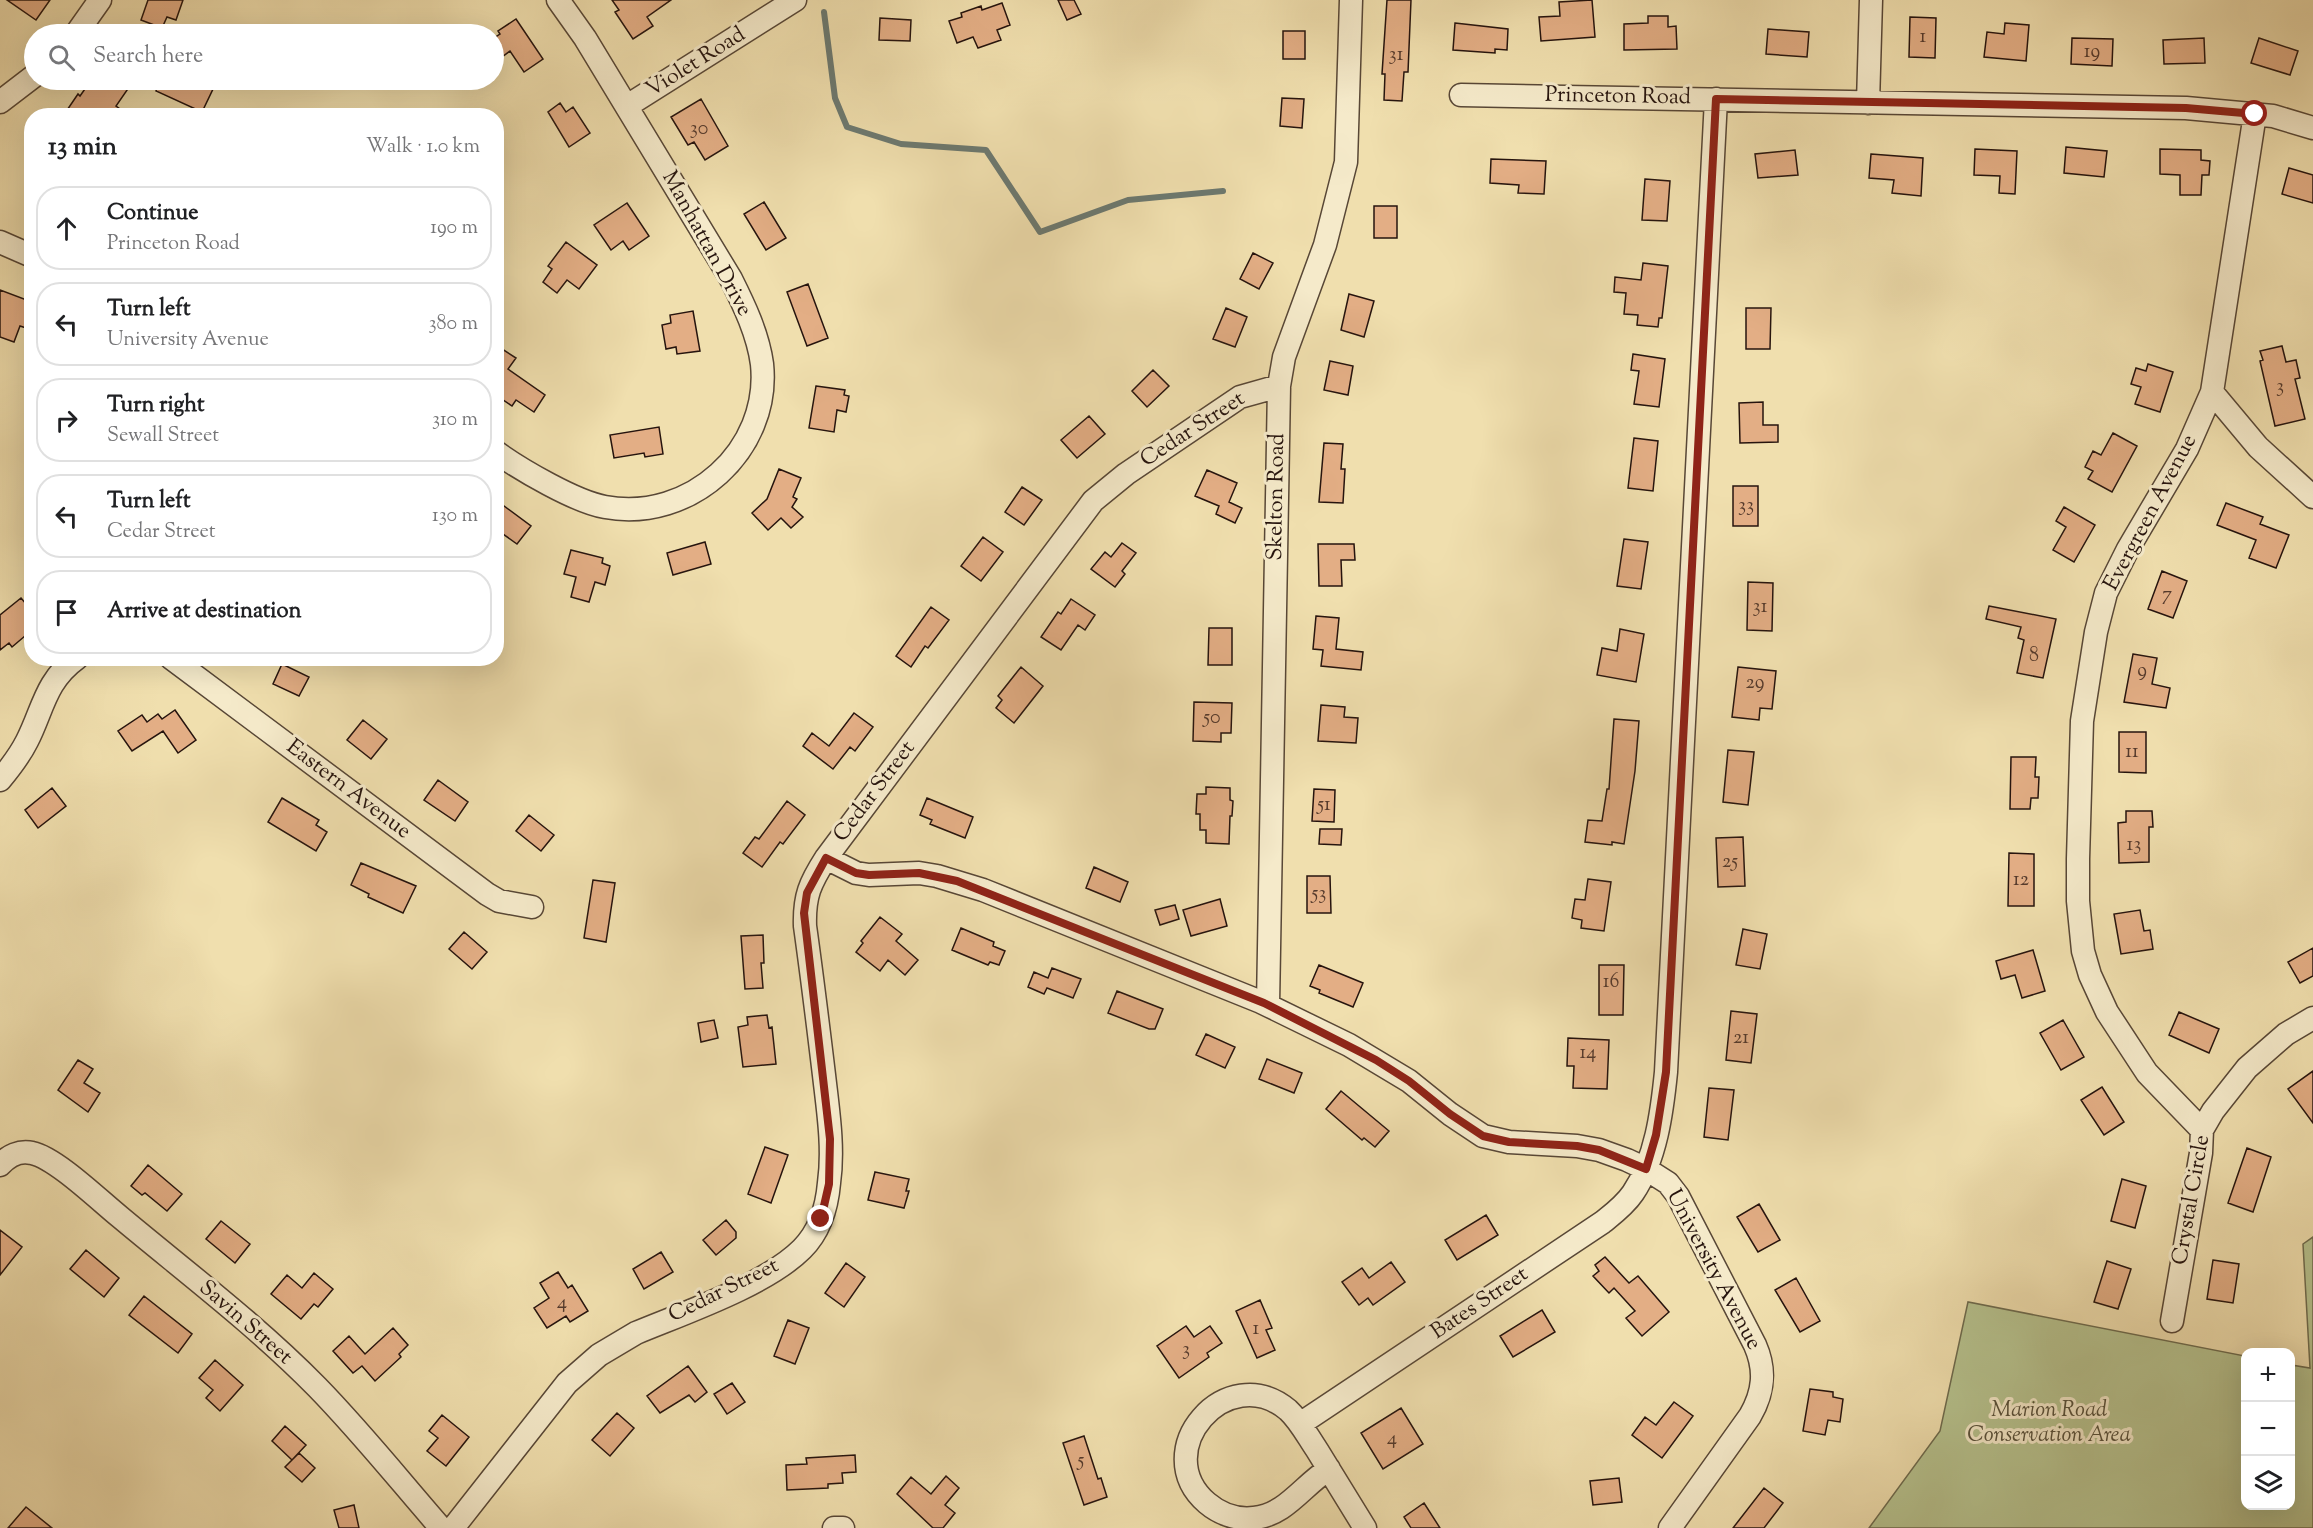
<!DOCTYPE html>
<html lang="en">
<head>
<meta charset="utf-8">
<style>
	:root { --surface:#fff; --page:#f6f6f6; --text:#202124; --muted:#757577; --line:#e0e0e0 }
	body { margin:0; font-family:"Sorts Mill Goudy",serif; background:var(--page); color:var(--text) }
	.controls { position:absolute; right:18px; bottom:18px; display:grid; overflow:hidden; border-radius:12px; box-shadow:0 6px 24px #0002 }
	.controls button { width:54px; height:54px; display:grid; place-items:center; padding:0; border:0; border-bottom:2px solid var(--line); background:var(--surface); color:var(--text); font:30px sans-serif }
	.stop { position:absolute; width:18px; height:18px; margin:-14px; border:4px solid #8f2418; border-radius:50%; background:#fff }
	.stop.end { background:#8f2418; border-color:#fff; box-shadow:0 2px 6px #0008 }
	.list { margin:0; padding:0; list-style:none }
	h2 { display:flex; justify-content:space-between; align-items:center; height:78px; margin:0; padding:0 24px; font-size:26px }
	h2 small { font-size:20px; font-weight:400; color:var(--muted) }
	.list li { display:grid; grid-template-columns:39px 1fr auto; gap:18px; align-items:center; box-sizing:border-box; height:84px; margin:0 12px 12px; padding:0 12px; border:2px solid var(--line); border-radius:24px }
	.list b { display:block; font-size:22px; white-space:nowrap }
	.list p { margin:0; font-size:20px; white-space:nowrap; color:var(--muted) }
	.list em { font-size:20px; font-style:normal; color:var(--muted) }
	.icon { flex:none; width:33px; height:33px; fill:none; stroke:currentColor; stroke-width:2; stroke-linecap:round; stroke-linejoin:round }
	.map { position:relative; flex:none; width:2313px; height:1528px; overflow:hidden }
	.search { position:absolute; background:var(--surface); box-shadow:0 6px 24px #0002; left:24px; top:24px; width:480px; height:66px; display:flex; align-items:center; gap:15px; box-sizing:border-box; padding:0 21px; border-radius:33px; color:var(--muted); font-size:22px }
	.panel { position:absolute; background:var(--surface); box-shadow:0 6px 24px #0002; left:24px; top:108px; width:480px; height:558px; border-radius:24px }
	.map>svg:first-child { display:block }
	.green { fill:#b6c28e; stroke:#6e6b4e; stroke-width:1.5 }
	.lines { fill:none; stroke-linecap:round; stroke-linejoin:round }
	.stream { stroke:#6c7970; stroke-width:6 }
	.building { fill:#e3ae85; stroke:#26140e; stroke-width:1.5 }
	.minor-casing { stroke:#584736; stroke-width:25 }
	.minor { stroke:#f5eaca; stroke-width:22 }
	.route { stroke:#8f2418; stroke-width:8 }
	.labels { text-anchor:middle; dominant-baseline:central; stroke-width:6; stroke-linejoin:round; paint-order:stroke }
	.number-label { font-size:20px; fill:#553a2c }
	.street-label { font-size:22px; fill:#26140e; stroke:#f5eaca }
	.park-label { font-size:22px; font-style:italic; fill:#58513b; stroke:#f5eaca }
</style>
</head>
<body>
<div class="map">
<svg width="2313" height="1528" viewBox="0 0 2313 1528">
	<rect width="100%" height="100%" fill="#f0dfae"/>
	<filter id="stains"><feTurbulence type="fractalNoise" baseFrequency=".00333" numOctaves="4"/><feColorMatrix values="0 0 0 0 .2 0 0 0 0 .09 0 0 0 0 .02 0 0 0 .5 -.17"/></filter>
	<radialGradient id="worn" r=".72"><stop offset=".6" stop-color="#630" stop-opacity="0"/><stop offset="1" stop-color="#630" stop-opacity=".3"/></radialGradient>
	<!-- green -->
	<path class="green" d="M2313 1237V1528H1869L1940 1431 1968 1302 2245 1356 2246 1506H2290L2291 1365 2310 1368 2303 1244Z"/>
	<g class="lines">
		<!-- stream -->
		<path class="stream" d="M824 12 835 98 847 127 901 144 986 150 1040 232 1128 200 1223 191"/>
	</g>
	<!-- building -->
	<path class="building" d="M7 0H50L36 20Z
		M148 0H183L176 20 167 17 162 28 141 20Z
		M612 0H671L647 17 653 26 633 39 615 12 619 10Z
		M1058 0H1074L1081 14 1067 20Z
		M1387 0H1411L1408 72H1404L1402 101 1384 100 1385 74H1382Z
		M1592 0 1595 37 1541 41 1539 17 1560 16 1559 2Z
		M1002 3 1010 25 997 30 1001 40 978 48 973 37 957 43 949 21 962 17 961 13 981 6 982 10Z
		M1648 16H1668V27L1676 26 1677 49 1624 50V24L1648 23Z
		M1910 17 1936 18 1935 58 1909 57Z
		M880 18 911 20 910 41 879 40Z
		M516 19 543 59 524 72 510 51 494 63V38L500 34 498 31Z
		M1455 23 1508 29 1507 50 1495 49V53L1453 50Z
		M2005 23 2029 25 2026 61 1984 57 1987 32 2004 34Z
		M1768 29 1809 32 1807 57 1766 54Z
		M1283 31H1305V59H1283Z
		M2072 38 2113 39 2112 66 2071 64Z
		M2204 38 2205 63 2164 64 2163 40Z
		M2259 38 2298 51 2290 75 2251 63Z
		M96 80H134L116 106 130 116H63L78 94 80 96 87 86 90 88Z
		M161 80H193L213 89 202 112 156 91Z
		M1282 98 1304 99 1302 128 1280 126Z
		M701 99 728 146 705 160 694 142 688 145 671 117Z
		M560 103 566 112 573 107 590 133 569 147 548 112Z
		M2066 147 2107 151 2104 177 2064 173Z
		M1975 149 2017 151 2015 194 1999 193 2000 176 1974 175Z
		M2160 149 2201 150V160L2210 161 2209 175H2202L2201 195H2180V175L2160 174Z
		M1795 150 1798 175 1758 178 1755 154Z
		M1871 154 1923 158 1921 196 1892 193 1894 180 1869 178Z
		M1491 159 1546 161 1544 194 1518 193 1519 185 1490 183Z
		M2289 168 2313 175V203L2282 194Z
		M1645 179 1670 181 1667 221 1642 220Z
		M764 202 786 238 766 250 744 214Z
		M627 203 649 236 629 250 623 241 611 250 594 225Z
		M1374 206H1397V238H1374Z
		M566 242 597 265 579 289 567 280 557 293 543 282 552 269 548 266Z
		M1253 253 1273 263 1259 289 1240 279Z
		M1643 263 1668 266 1662 318H1659L1658 327 1637 325 1638 315 1624 314 1626 293 1614 292 1615 277 1641 280Z
		M808 284 828 338 807 346 787 292Z
		M0 290 32 302V330L20 326 14 342 0 337Z
		M1349 294 1374 301 1364 337 1341 330Z
		M1226 308 1247 317 1235 347 1213 339Z
		M1746 308H1771L1770 349H1746Z
		M693 311 700 351 677 354 676 347 666 349 662 325 671 323 670 315Z
		M496 345 516 358 508 369 545 395 534 412 516 400 512 406 496 395Z
		M2282 346 2286 362 2296 360 2300 378 2295 379 2305 419 2275 426 2260 361 2263 360 2260 351Z
		M1633 354 1665 359 1659 407 1634 404 1639 371 1631 370Z
		M1330 361 1353 366 1348 395 1324 390Z
		M2148 364 2173 372 2160 412 2135 404 2141 387 2131 384 2136 368 2146 371Z
		M1153 370 1169 386 1147 407 1132 391Z
		M816 386 845 390 844 395 849 396 846 412 837 410 834 432 809 428Z
		M1763 402V425H1778V442L1740 443 1739 403Z
		M1089 416 1105 434 1077 458 1061 440Z
		M659 427 663 454 645 457 644 453 614 458 610 435Z
		M2113 433 2137 446 2112 492 2088 479 2093 471 2085 467 2093 451 2101 455Z
		M1634 438 1658 441 1653 491 1628 488Z
		M1324 443 1343 444 1341 469H1345L1343 503 1319 502Z
		M779 469 801 478 793 497 797 499 792 507 803 517 791 528 781 518 768 530 752 513 767 499Z
		M1207 470 1237 483 1229 502 1242 508 1235 523 1216 514 1219 506 1195 496Z
		M1733 486H1758V526H1733Z
		M1022 487 1042 500 1024 525 1005 512Z
		M496 500 531 526 517 544 496 529Z
		M2226 503 2263 517 2260 524 2289 535 2276 568 2249 558 2256 540 2217 525Z
		M2064 507 2095 525 2074 562 2053 550 2066 527 2056 521Z
		M983 537 1003 552 981 581 961 566Z
		M1624 539 1648 542 1641 589 1617 586Z
		M705 542 711 564 673 575 667 553Z
		M1122 543 1136 553 1122 571 1125 574 1115 587 1091 569 1105 552 1111 557Z
		M1318 544H1354L1355 560H1341L1342 586H1319Z
		M571 550 603 558 602 563 610 566 605 585 595 582 589 602 571 597 576 577 564 574Z
		M2162 571 2187 581 2173 618 2148 609Z
		M1748 582 1773 583 1772 631 1747 630Z
		M21 598 32 611V630L12 647 9 643 0 650V615Z
		M1071 599 1095 615 1085 630 1078 625 1061 650 1041 637 1058 612 1061 614Z
		M1989 606 2056 619 2043 678 2017 673 2024 640 2018 638 2021 627 1986 619Z
		M931 607 949 620 928 648 925 646 911 667 896 656Z
		M1316 616 1339 618 1336 649 1363 652 1361 670 1321 666 1323 650 1313 649Z
		M1209 628H1232V665H1208Z
		M1620 629 1644 634 1636 682 1597 675 1602 648 1617 651Z
		M2133 654 2157 658 2152 684 2170 688 2166 708 2124 702Z
		M282 664 309 677 299 696 273 684Z
		M1021 667 1043 686 1014 723 996 708 1002 700 998 696Z
		M1738 667 1776 671 1772 709 1760 708 1759 720 1732 717Z
		M1194 702 1232 703 1231 733H1221V742L1193 741Z
		M1321 705 1345 707 1344 717 1358 718 1356 743 1318 741Z
		M175 710 196 740 178 753 163 731 132 751 118 731 142 715 147 722 158 714 162 719Z
		M854 713 873 727 855 751 850 747 833 769 803 746 812 733 829 746Z
		M1614 719 1639 721 1635 771 1624 844 1612 842V845L1585 842 1588 820 1602 821 1607 789H1609Z
		M363 720 387 739 371 759 347 740Z
		M2119 732H2146V773L2119 772Z
		M1728 750 1754 752 1748 805 1723 802Z
		M2011 757H2036L2035 777H2039L2038 798H2031L2030 809H2010Z
		M438 780 468 802 455 821 424 800Z
		M1206 787 1230 788V800L1233 801 1232 816H1230L1229 844 1206 843V830H1200V814H1196L1197 794H1206Z
		M52 788 66 806 38 828 25 810Z
		M1314 789 1335 790 1334 822 1312 821Z
		M282 798 319 820 316 825 327 832 316 851 268 822Z
		M927 798 973 817 965 838 930 824 932 820 920 815Z
		M787 801 805 815 783 844 780 842 762 867 743 853 755 837 759 839Z
		M2126 811H2152L2153 827H2149V862L2119 863 2118 823 2126 822Z
		M529 815 554 835 541 851 516 831Z
		M1320 829H1342L1341 845 1319 844Z
		M1743 837 1745 886 1718 887 1716 838Z
		M2009 853 2034 854V906H2008Z
		M361 863 416 886 403 913 368 897 369 894 351 885Z
		M1094 867 1128 882 1120 902 1086 888Z
		M1307 876H1330L1331 913H1307Z
		M1588 879 1611 882 1604 931 1581 928 1582 920 1572 918 1575 899 1585 900Z
		M593 880 615 883 606 942 584 938Z
		M1220 899 1227 926 1191 936 1183 910Z
		M1175 905 1179 919 1160 925 1155 910Z
		M2140 910 2144 931 2150 930 2153 949 2121 954 2114 914Z
		M880 917 902 934 896 941 918 960 905 975 888 960 880 971 856 952 863 943 861 941Z
		M961 928 994 942 993 946 1005 951 999 965 990 962 988 965 952 950Z
		M1743 929 1767 934 1760 969 1736 965Z
		M464 932 487 952 472 969 449 949Z
		M763 935 764 963H761L763 988 745 989 741 936Z
		M2313 948V976L2300 983 2288 962Z
		M2033 950 2045 991 2022 998 2015 975 2001 979 1996 961Z
		M1319 965 1363 983 1353 1007 1319 993 1320 990 1310 986Z
		M1599 965H1624L1623 1015H1599Z
		M1052 968 1081 979 1073 998 1047 988 1044 994 1028 987 1034 972 1048 978Z
		M1117 991 1163 1009 1155 1029H1149L1108 1013Z
		M1731 1011 1757 1014 1751 1063 1726 1060Z
		M2179 1012 2219 1029 2209 1053 2169 1035Z
		M767 1015 769 1028 772 1027 776 1064 743 1067 738 1027 748 1025 747 1017Z
		M714 1020 718 1038 701 1042 698 1023Z
		M2063 1020 2084 1057 2061 1070 2040 1033Z
		M1206 1034 1235 1047 1225 1068 1196 1055Z
		M1568 1038 1609 1040 1607 1089 1573 1088 1574 1066H1567Z
		M1267 1059 1302 1073 1294 1093 1259 1079Z
		M78 1060 93 1069 84 1083 100 1093 88 1112 58 1090Z
		M2313 1071V1123L2288 1089Z
		M2102 1087 2124 1122 2104 1135 2081 1100Z
		M1709 1088 1734 1090 1728 1140 1704 1137Z
		M1341 1091 1389 1131 1375 1147 1364 1138 1362 1140 1326 1109Z
		M765 1147 788 1155 771 1203 748 1194Z
		M2247 1148 2271 1157 2253 1212 2228 1203Z
		M148 1165 182 1194 167 1211 145 1193 142 1195 131 1186Z
		M875 1172 909 1179 906 1191H909L904 1208 868 1200Z
		M2122 1179 2146 1186 2135 1228 2111 1221Z
		M1759 1204 1780 1240 1758 1252 1737 1217Z
		M1486 1215 1498 1235 1457 1260 1445 1240Z
		M726 1220 736 1232V1238L716 1255 703 1240Z
		M221 1221 250 1244 235 1263 206 1239Z
		M0 1230 22 1247 0 1275Z
		M86 1250 119 1278 104 1297 70 1269Z
		M661 1252 673 1272 644 1289 633 1269Z
		M1605 1257 1629 1283 1638 1276 1669 1312 1642 1336 1626 1318 1635 1311 1614 1288 1609 1293 1593 1276 1599 1271 1595 1265Z
		M2213 1260 2239 1264 2233 1303 2207 1299Z
		M2107 1261 2131 1269 2118 1309 2094 1302Z
		M1391 1262 1405 1282 1373 1305 1368 1298 1359 1305 1342 1282 1362 1268 1369 1278Z
		M846 1263 865 1277 844 1307 825 1293Z
		M558 1272 568 1288 572 1285 588 1311 570 1322 566 1316 547 1328 534 1308 549 1298 540 1283Z
		M314 1273 333 1289 318 1307 314 1304 301 1319 271 1294 287 1275 302 1288Z
		M1796 1278 1820 1321 1800 1332 1775 1290Z
		M144 1296 192 1334 178 1353 129 1315Z
		M1260 1300 1272 1328 1266 1330 1275 1350 1257 1358 1236 1311Z
		M1542 1310 1555 1332 1513 1357 1500 1336Z
		M788 1320 809 1328 795 1364 774 1356Z
		M1186 1326 1194 1337 1210 1326 1222 1343 1207 1353 1209 1357 1179 1378 1157 1346Z
		M393 1328 408 1345 399 1354 401 1357 375 1381 362 1366 353 1373 333 1351 349 1336 365 1354Z
		M215 1360 243 1385 220 1411 206 1398 213 1390 199 1378Z
		M688 1366 707 1392 695 1402 689 1395 660 1413 647 1396Z
		M732 1383 745 1402 727 1414 714 1394Z
		M1810 1389 1833 1392V1397L1843 1399 1840 1422 1828 1420 1825 1435 1803 1431Z
		M1674 1402 1693 1416 1662 1458 1632 1435 1645 1417 1656 1425Z
		M1401 1408 1423 1444 1383 1469 1361 1433Z
		M617 1413 634 1428 610 1456 592 1440Z
		M442 1415 469 1437 446 1466 427 1451 438 1438 429 1431Z
		M285 1426 306 1445 292 1460 272 1441Z
		M1084 1436 1098 1479 1101 1478 1107 1497 1084 1505 1063 1443Z
		M299 1453 315 1468 302 1482 285 1467Z
		M855 1455 856 1472 842 1473 843 1483 828 1484V1488L787 1490 786 1465 807 1464 806 1458Z
		M946 1476 959 1488 945 1505 955 1513 943 1528H933L897 1494 911 1477 931 1494Z
		M1619 1478 1622 1502 1593 1505 1590 1481Z
		M1764 1488 1783 1503 1764 1528H1733Z
		M1424 1503 1440 1528H1411L1404 1517Z
		M354 1505 359 1528H339L334 1510Z
		M26 1507 52 1528H8Z"/>
	<g class="lines">
		<defs>
			<path id="minor" d="M76 34 100 0
				M1461 95 2186 108 2273 116 2313 128
				M0 102 34 76
				M1868 103 1871 0
				M627 106 795 0
				M0 242 32 256
				M2212 392 2258 447 2313 497
				M496 452C521 470 576 502 605 507 690 523 771 450 762 364 758 334 744 305 731 279L585 38 558 0
				M171 658 487 894 499 901 532 907
				M0 780C10 768 20 755 27 741 43 710 45 681 77 658
				M826 858 856 873 869 875 919 873 937 876 983 890 1261 1002 1349 1045 1409 1081 1450 1114 1483 1136 1509 1142 1577 1146 1599 1150 1627 1160 1646 1169 1668 1183 1678 1196 1755 1345C1766 1370 1764 1392 1750 1416L1670 1528
				M1268 1005 1279 386 1284 357 1325 245 1346 162 1351 0
				M2202 1130 2147 1073 2107 1012 2090 975 2083 951 2078 901V859L2082 721 2096 632 2106 593 2128 549 2187 449 2212 392 2255 114
				M0 1165C8 1156 20 1150 32 1153 56 1158 100 1201 120 1217 187 1273 256 1325 317 1387 361 1432 400 1481 441 1528
				M2172 1321 2201 1153 2202 1130 2213 1111 2247 1068 2286 1034 2313 1018
				M1300 1424 1603 1222C1613 1214 1625 1205 1633 1193 1656 1159 1662 1112 1666 1072L1716 99
				M1329 1469C1303 1485 1286 1515 1254 1518 1237 1520 1220 1514 1207 1503 1147 1451 1227 1359 1288 1410 1300 1421 1308 1437 1317 1450 1333 1476 1349 1502 1365 1528
				M453 1528 567 1383 599 1355 636 1333C684 1313 766 1285 802 1249 819 1232 827 1207 829 1183 834 1148 828 1110 824 1075 818 1025 812 976 805 926 804 896 810 883 826 858L1093 501 1126 474 1240 397 1279 386
				M834 1528H843"/>
		</defs>
		<!-- minor casing -->
		<use href="#minor" class="minor-casing"/>
		<!-- minor -->
		<use href="#minor" class="minor"/>
	</g>
	<g class="lines">
		<!-- route -->
		<path class="route" d="M821 1219 829 1184 830 1139 804 913 807 893 826 858 856 873 869 875 919 873 957 881 1264 1003 1376 1060 1409 1081 1450 1114 1483 1136 1509 1142 1577 1146 1599 1150 1646 1169 1656 1135 1666 1072 1716 99 2186 108 2255 114"/>
	</g>
	<g class="labels">
		<!-- number labels -->
		<g class="number-label">
			<text x="1923" y="37">1</text>
			<text x="2092" y="52">19</text>
			<text x="1396" y="55">31</text>
			<text x="699" y="129">30</text>
			<text x="2280" y="387">3</text>
			<text x="1746" y="506">33</text>
			<text x="2167" y="595">7</text>
			<text x="1760" y="607">31</text>
			<text x="2034" y="656">8</text>
			<text x="2142" y="671">9</text>
			<text x="1755" y="683">29</text>
			<text x="1212" y="718">50</text>
			<text x="2132" y="752">11</text>
			<text x="1324" y="805">51</text>
			<text x="2134" y="845">13</text>
			<text x="1730" y="862">25</text>
			<text x="2021" y="880">12</text>
			<text x="1319" y="894">53</text>
			<text x="1611" y="982">16</text>
			<text x="1741" y="1038">21</text>
			<text x="1588" y="1053">14</text>
			<text x="562" y="1303">4</text>
			<text x="1256" y="1329">1</text>
			<text x="1186" y="1350">3</text>
			<text x="1392" y="1439">4</text>
			<text x="1081" y="1461">5</text>
		</g>
		<!-- street labels -->
		<g class="street-label">
			<text transform="translate(696 63) rotate(-32)">Violet Road</text>
			<text transform="translate(1618 97) rotate(1)">Princeton Road</text>
			<text transform="translate(706 244) rotate(61)">Manhattan Drive</text>
			<text transform="translate(1193 430) rotate(-33)">Cedar Street</text>
			<text transform="translate(1277 497) rotate(-89)">Skelton Road</text>
			<text transform="translate(2151 513) rotate(-62)">Evergreen Avenue</text>
			<text transform="translate(348 790) rotate(37)">Eastern Avenue</text>
			<text transform="translate(875 792) rotate(-53)">Cedar Street</text>
			<text transform="translate(2192 1200) rotate(-80)">Crystal Circle</text>
			<text transform="translate(1713 1270) rotate(62)">University Avenue</text>
			<text transform="translate(724 1291) rotate(-26)">Cedar Street</text>
			<text transform="translate(1480 1304) rotate(-34)">Bates Street</text>
			<text transform="translate(245 1323) rotate(41)">Savin Street</text>
		</g>
		<!-- park labels -->
		<g class="park-label">
			<text x="2049" y="1411">Marion Road<tspan x="2049" dy="25">Conservation Area</tspan></text>
		</g>
	</g>
	<rect width="100%" height="100%" filter="url(#stains)"/>
	<rect width="100%" height="100%" fill="url(#worn)"/>
</svg>
<div class="controls">
<button>+</button>
<button>−</button>
<button><svg class="icon" aria-label="layers" viewBox="0 0 24 24"><path d="M12 4l9 5-9 5-9-5zM3 14l9 5 9-5"/></svg></button>
</div>
<div class="stop" style="left:2255px;top:114px"></div>
<div class="stop end" style="left:821px;top:1219px"></div>
<div class="search"><svg class="icon" aria-label="search" viewBox="0 0 24 24"><circle cx="10" cy="10" r="6"/><path d="M15 15l6 6"/></svg>Search here</div>
<section class="panel">
<h2>13 min<small>Walk · 1.0 km</small></h2>
<ul class="list">
<li><svg class="icon" aria-label="ahead" viewBox="0 0 24 24"><path d="M12 20V5M6 11l6-6 6 6"/></svg><div><b>Continue</b><p>Princeton Road</p></div><em>190 m</em></li>
<li><svg class="icon" aria-label="left" viewBox="0 0 24 24"><path d="M17 20v-9H6M10 6l-5 5 5 5"/></svg><div><b>Turn left</b><p>University Avenue</p></div><em>380 m</em></li>
<li><svg class="icon" aria-label="right" viewBox="0 0 24 24"><path d="M7 20v-9h11M14 6l5 5-5 5"/></svg><div><b>Turn right</b><p>Sewall Street</p></div><em>310 m</em></li>
<li><svg class="icon" aria-label="left" viewBox="0 0 24 24"><path d="M17 20v-9H6M10 6l-5 5 5 5"/></svg><div><b>Turn left</b><p>Cedar Street</p></div><em>130 m</em></li>
<li><svg class="icon" aria-label="arrive" viewBox="0 0 24 24"><path d="M6 21V4h12l-3 4 3 4H6"/></svg><div><b>Arrive at destination</b></div></li>
</ul>
</section>
</div>
</body>
</html>
